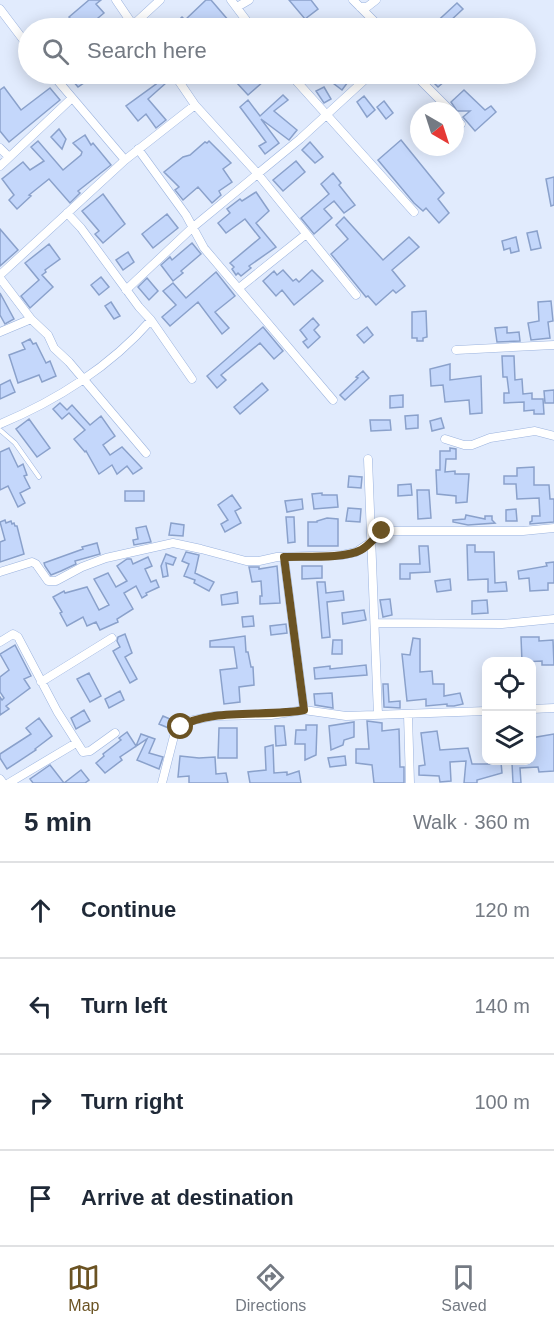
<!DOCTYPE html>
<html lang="en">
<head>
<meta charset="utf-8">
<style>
	:root { --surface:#fff; --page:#f2f2f3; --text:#1f2937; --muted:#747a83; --line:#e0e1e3; --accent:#6b5323 }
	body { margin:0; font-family:Helvetica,sans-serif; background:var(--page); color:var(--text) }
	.controls { position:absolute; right:18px; bottom:18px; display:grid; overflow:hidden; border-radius:12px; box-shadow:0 3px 15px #0003 }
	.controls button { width:54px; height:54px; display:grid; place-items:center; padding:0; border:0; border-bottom:2px solid var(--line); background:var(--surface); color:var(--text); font:30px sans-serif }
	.compass { position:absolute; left:410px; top:102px; width:54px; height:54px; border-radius:50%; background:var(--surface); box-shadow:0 3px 15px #0003; rotate:141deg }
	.stop { position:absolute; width:18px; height:18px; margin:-14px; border:4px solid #6b5323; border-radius:50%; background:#fff }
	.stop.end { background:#6b5323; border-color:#fff; box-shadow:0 2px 6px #0008 }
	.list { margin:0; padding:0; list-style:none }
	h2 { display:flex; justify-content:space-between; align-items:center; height:78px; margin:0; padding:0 24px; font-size:26px }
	h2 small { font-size:20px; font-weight:400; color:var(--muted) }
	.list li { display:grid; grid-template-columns:39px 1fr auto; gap:18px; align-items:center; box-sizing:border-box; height:96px; padding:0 24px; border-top:2px solid var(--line) }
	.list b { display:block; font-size:22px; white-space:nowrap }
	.list em { font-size:20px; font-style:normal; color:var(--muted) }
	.icon { flex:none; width:33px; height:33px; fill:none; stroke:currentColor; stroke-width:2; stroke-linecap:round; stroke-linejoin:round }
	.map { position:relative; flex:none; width:554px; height:783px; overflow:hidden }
	.search { position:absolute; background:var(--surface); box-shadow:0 3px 15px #0003; left:18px; right:18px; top:18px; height:66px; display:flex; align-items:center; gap:15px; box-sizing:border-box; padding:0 21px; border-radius:33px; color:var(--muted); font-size:22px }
	.sheet { height:462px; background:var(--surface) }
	nav { display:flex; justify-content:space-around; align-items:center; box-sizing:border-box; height:84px; border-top:2px solid var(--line); background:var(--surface); font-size:16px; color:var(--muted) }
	nav a { display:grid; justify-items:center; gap:3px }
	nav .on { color:var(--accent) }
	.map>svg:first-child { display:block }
	.building { fill:#c4d7fb; stroke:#8aa1cb; stroke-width:1.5 }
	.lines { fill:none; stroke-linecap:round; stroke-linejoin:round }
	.service-casing { stroke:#9bb3de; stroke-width:5 }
	.minor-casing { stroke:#9bb3de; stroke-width:9 }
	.service { stroke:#fff; stroke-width:4 }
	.minor { stroke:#fff; stroke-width:8 }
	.route { stroke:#6b5323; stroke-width:8 }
</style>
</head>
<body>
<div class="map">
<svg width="554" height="783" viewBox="0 0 554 783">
	<rect width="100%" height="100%" fill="#e1ebfd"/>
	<!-- building -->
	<path class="building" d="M89 0H101L96 4 104 13 86 28H61L71 19 69 17Z
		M206 0H211L229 21 221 28H170L182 17 185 20Z
		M289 0H311L318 9 305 19Z
		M457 3 463 9 448 23 453 28H430Z
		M67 74H97L78 87Z
		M155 74H158L166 83 148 99 166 120 156 128 146 114 138 121 126 106 156 84 150 77Z
		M249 74H272L248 95 237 83Z
		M340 74H354L342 90 333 83Z
		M439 74H453L438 87 432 81Z
		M4 87 21 110 50 88 60 100 9 142 0 131V90Z
		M324 87 331 99 324 103 316 91Z
		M464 90 485 110 491 106 496 112 475 131 463 117 470 111H457L451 102Z
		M283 95 288 100 274 111 297 130 289 140 261 119 279 143 265 154 259 146 266 142 240 107 248 100 260 116Z
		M364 96 375 110 367 117 357 102Z
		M384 101 393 113 386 119 377 107Z
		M59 129 66 139 62 149 51 137Z
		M85 135 91 145 93 143 111 165 78 191 80 193 70 203 49 179 29 195 31 196 17 209 9 200 14 195 2 179 23 162 30 170 44 161 31 147 38 141 63 170 81 155 82 152 73 143Z
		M401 140 444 193 438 199 449 213 439 223 426 208 423 211 414 203 378 160Z
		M209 141 231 163 223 169 232 182 219 191 221 195 212 203 198 187 183 200 175 190 179 187 164 172 183 157 190 155 205 142 207 143Z
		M310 142 323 157 315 163 302 150Z
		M296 161 305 172 283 191 273 180Z
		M333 173 341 183 339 185 355 205 344 213 334 201 324 209 332 218 314 234 301 218 329 194 321 184Z
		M554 177V205L551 206 546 179Z
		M256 192 269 211 256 223 276 247 249 266 251 268 241 276 238 273 236 275 232 269 234 267 230 263 260 238 245 219 226 233 218 223 230 213 227 209 240 199 242 201Z
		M103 194 125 224 103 243 95 234 99 231 82 211Z
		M167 214 178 228 153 248 142 234Z
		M344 217 383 260 409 237 419 247 392 270 405 286 396 293 393 290 376 305 368 296 366 297 331 254 348 239 336 225Z
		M0 229 18 250 0 266Z
		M537 231 541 248 531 250 527 233Z
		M516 237 519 251 511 253 510 248 504 250 502 241Z
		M192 243 201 254 181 271 183 273 173 281 161 265 170 257 172 260Z
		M49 244 60 259 45 270 46 272 42 275 53 287 30 308 21 296 39 280 25 263Z
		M128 252 134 262 123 270 116 260Z
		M283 270 293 281 296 279 299 282 312 270 323 281 294 305 282 290 276 296 263 281 274 271 277 275Z
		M216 272 235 296 215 312 229 328 222 334 198 302 170 326 162 317 176 305 163 291 173 283 186 298Z
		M101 277 109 287 99 295 91 285Z
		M147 278 158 291 149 300 138 287Z
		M0 293 14 319 5 324 0 315Z
		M551 301 553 321 548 322 550 338 531 340 528 323 539 321 538 302Z
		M111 302 120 316 114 319 105 306Z
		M426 311 427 337 423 338V341H417V338H412V312Z
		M313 318 319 325 314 330 320 337 308 348 303 342 307 339 300 330Z
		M263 327 283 351 274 359 260 343 221 375 226 380 217 388 207 376Z
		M367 327 373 335 364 343 357 335Z
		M507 327V333L519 332 520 341 497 342 495 328Z
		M30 339 33 344 36 343 46 363 50 361 56 376 42 382 39 375 18 383 9 355 25 349 22 343Z
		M502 356H514L515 380 522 379 523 394 532 393V399H543L544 414H534V410L524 411V402L504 403V393H509L507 377H503Z
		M450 364V380L481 376 482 413 470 414 469 400 445 402 443 385 431 386 430 369Z
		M363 371 369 378 345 400 340 395 358 378 356 377Z
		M10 380 15 392 0 399V385Z
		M262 383 268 390 240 414 234 407Z
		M554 390V403H545L544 391Z
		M403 395V407L390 408V396Z
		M60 403 67 410 72 405 90 425 101 416 115 436 103 445 110 455 122 447 142 468 133 474 127 466 117 474 112 465 99 474 86 451 85 452 74 439 85 430 69 413 62 419 53 409Z
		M418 415V428L406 429 405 416Z
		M441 418 444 428 432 431 430 421Z
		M29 419 50 448 37 457 16 429Z
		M370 420H390L391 430 371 431Z
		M9 448 18 467 23 464 27 475 24 476 30 488 20 493 25 503 18 507 8 486 0 490V452Z
		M450 448 456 449V459H446L445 472 455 471V474H469L467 502 456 503V496L437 494 436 470H440V451H450Z
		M534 467V485H549L550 499H554V522L530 524V522L532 521V516H540L539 498 517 499 516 484H504V476H517V468Z
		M349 476 362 477 361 488 348 487Z
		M411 484 412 495 398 496V485Z
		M417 490H429L431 518 418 519Z
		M125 491H144V501H125Z
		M322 493V495H337L338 507 314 509 312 494Z
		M232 495 241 508 235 511 241 523 225 532 221 524 228 520 218 505Z
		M302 499 303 509 287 512 285 501Z
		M348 508 361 509 360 522 346 521Z
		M516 509 517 521H506V510Z
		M466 515 485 519V516H492V520L495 523 468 525 453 522V520L465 519Z
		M286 517H294L295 542 288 543Z
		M327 518 338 519V546H308V522H317V521Z
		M5 520 6 523 11 521 12 524 14 523 15 526H17L24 554 0 562V542L5 540 0 522Z
		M171 523 184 525 183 536 169 535Z
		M146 526 151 542 134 545 133 540 138 539 136 528Z
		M97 543 100 554 75 561 76 564 61 571 51 575 45 566 44 563 83 549 82 547Z
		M467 545H475V552H494L495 583 506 582 507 591 488 592V579L468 580Z
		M419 546H428L430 572 410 573V579H400V564H420Z
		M186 552 199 555 195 573 214 582 209 591 194 583 195 580 184 576 189 564 182 561Z
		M166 554 176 558 173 565 166 563 168 576 163 577 161 566Z
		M148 557 152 566 145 569 151 582 156 580 159 587 146 593 147 595 142 598 136 586 124 593 133 609 117 619 118 622 100 630 96 622 87 626 83 617 67 626 60 613 62 612 53 597 64 591 65 593 87 587 99 610 109 605 94 579 108 573 116 587 127 581 117 566 127 559H131L133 564Z
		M554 562V583H548V590L530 591 529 578 519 579 518 571 547 566 546 563Z
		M277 566 280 603 260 604V596H262L261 581 252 582 249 567H259V569Z
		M302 566H322V578L302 579Z
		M450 579 451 590 437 592 435 581Z
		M317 582H325L326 593 343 591 344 600 327 602 330 637 322 638Z
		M237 592 238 603 222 605 221 595Z
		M390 599 392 615 383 617 380 600Z
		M487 600 488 613 472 614V601Z
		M364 610 366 620 343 624 342 613Z
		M253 616 254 626 243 627 242 617Z
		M286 624 287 633 271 635 270 626Z
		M125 634 132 653 125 657 137 679 130 683 113 651 120 647 117 641 118 637Z
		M245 636 246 652H248L251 667H253L254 685 239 687 240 702 224 704 220 670 237 668 234 647H210V641Z
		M521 637H539V641L553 640 554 665H542V661L522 662Z
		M413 638 420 639V672L432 671 433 684H444V696L460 693 463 704 454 706H447V704L426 706V699L407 701 402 654 410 655Z
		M333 640H342V654H332Z
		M15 645 31 676 24 679 30 688 6 706 9 709 0 715V697L2 700 4 698 0 692V677L9 670 0 654Z
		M366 665 367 675 315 679 314 668 330 666V669Z
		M89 673 101 696 90 702 77 679Z
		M383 684H388L389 702 400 701V708L384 707Z
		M120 691 124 700 109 708 105 699Z
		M332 693 333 708 315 705 314 694Z
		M84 710 90 721 76 729 71 718Z
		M163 716 177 722 171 729 159 724Z
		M39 718 52 736 35 749 36 750 7 769 0 758V754L31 734 26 728Z
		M367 721 382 723V731L399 729 400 767H404V783H374L372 765 356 763V749H369Z
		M354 722V737L344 740 343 745 331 750 329 726Z
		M306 725H317L316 755 305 760V744H295L296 730H306Z
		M275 726H284L286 745 276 746Z
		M219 728H237V758H218Z
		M437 731 440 750 468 748 472 764H494V762H501L502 773 477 780V783H464L466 761 450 762 451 781 440 782 439 776 419 775V766L425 765 421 733Z
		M127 732 136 746 141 734 155 739 149 753 163 757 159 769 137 760 147 739 120 757 122 760 105 773 96 763 104 756 103 754 121 740 119 738Z
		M554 734V771L539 772 538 767 520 768 521 783H513L512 763 531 762V738Z
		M273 745 274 773 287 772V775L299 771 301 783H250L248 772 266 770 265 747Z
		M180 756 199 758 215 757 216 774 226 773 228 783H189V776L178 777Z
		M345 756 346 765 330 767 328 758Z
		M50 765 64 783 81 770 89 780 85 783H33L30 779Z"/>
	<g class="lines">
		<defs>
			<path id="service" d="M0 430 15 443 39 477"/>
			<path id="minor" d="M116 0 135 28
				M231 0 252 28
				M353 0 381 28
				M237 7 249 0
				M360 7H367L376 0
				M0 9 28 46
				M133 25 160 0
				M52 74 125 160
				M174 74 195 105 257 173 356 295
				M290 74 414 212
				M414 74 451 111
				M455 117 461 124
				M0 148 9 157
				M138 149 186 215 204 248 333 400
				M0 166 72 98
				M67 213 81 228 139 307 151 320 192 379
				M0 275 125 160 195 105
				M0 278 31 319 48 335 54 348 69 362 146 453
				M239 288 305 235
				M126 290 192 228 300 139 371 74
				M0 332 31 319
				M456 350 554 345
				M0 424C56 401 111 366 151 320
				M445 439 464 445H472L490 438 535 431 554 436
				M368 459 378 715
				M284 557 304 710
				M0 572 32 562 36 564 48 581H56L82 567 106 558 173 543 201 549 246 561H259L277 557 342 555 356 552 371 542 382 531H523L554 528
				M375 623 502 624 554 619
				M0 642 13 634 18 637 57 711 83 752 90 751 115 733
				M41 682 112 638
				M532 709 554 708
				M408 715 410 783
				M0 779 3 783
				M9 783 76 743
				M162 783 174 736 181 727 189 721 214 716 271 715 304 710 346 716 486 711"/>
		</defs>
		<!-- service casing -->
		<use href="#service" class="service-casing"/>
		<!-- minor casing -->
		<use href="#minor" class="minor-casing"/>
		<!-- service -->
		<use href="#service" class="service"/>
		<!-- minor -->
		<use href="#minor" class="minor"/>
	</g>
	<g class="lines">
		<!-- route -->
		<path class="route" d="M181 727C206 708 270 717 304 710L284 557C303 556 345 559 361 550 369 546 375 537 382 531"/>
	</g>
</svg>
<div class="controls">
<button><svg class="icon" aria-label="locate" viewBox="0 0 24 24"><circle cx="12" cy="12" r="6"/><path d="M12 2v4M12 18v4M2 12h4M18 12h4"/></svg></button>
<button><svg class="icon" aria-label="layers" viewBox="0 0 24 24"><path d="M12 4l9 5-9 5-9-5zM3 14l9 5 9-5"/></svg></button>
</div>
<svg class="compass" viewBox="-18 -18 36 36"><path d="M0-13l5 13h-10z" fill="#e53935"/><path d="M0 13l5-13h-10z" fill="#747a83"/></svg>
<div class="stop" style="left:181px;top:727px"></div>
<div class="stop end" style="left:382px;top:531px"></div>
<div class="search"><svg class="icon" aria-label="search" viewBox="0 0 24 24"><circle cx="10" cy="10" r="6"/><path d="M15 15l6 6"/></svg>Search here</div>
</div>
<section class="sheet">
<h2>5 min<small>Walk · 360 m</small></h2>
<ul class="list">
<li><svg class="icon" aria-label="ahead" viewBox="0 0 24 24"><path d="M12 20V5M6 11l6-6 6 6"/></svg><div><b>Continue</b></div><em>120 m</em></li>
<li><svg class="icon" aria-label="left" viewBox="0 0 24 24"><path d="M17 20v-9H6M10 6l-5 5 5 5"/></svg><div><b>Turn left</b></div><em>140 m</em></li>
<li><svg class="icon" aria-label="right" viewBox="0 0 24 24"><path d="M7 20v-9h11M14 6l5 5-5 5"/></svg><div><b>Turn right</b></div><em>100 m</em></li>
<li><svg class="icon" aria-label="arrive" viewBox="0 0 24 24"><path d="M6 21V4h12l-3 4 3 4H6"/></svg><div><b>Arrive at destination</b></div></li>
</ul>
</section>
<nav>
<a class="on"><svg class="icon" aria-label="map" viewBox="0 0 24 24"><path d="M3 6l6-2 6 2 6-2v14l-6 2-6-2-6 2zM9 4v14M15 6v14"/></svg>Map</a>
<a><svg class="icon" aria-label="directions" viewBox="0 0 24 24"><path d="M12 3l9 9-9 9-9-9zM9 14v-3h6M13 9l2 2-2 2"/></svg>Directions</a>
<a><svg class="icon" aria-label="saved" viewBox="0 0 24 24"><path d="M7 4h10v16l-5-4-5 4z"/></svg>Saved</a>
</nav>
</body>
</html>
